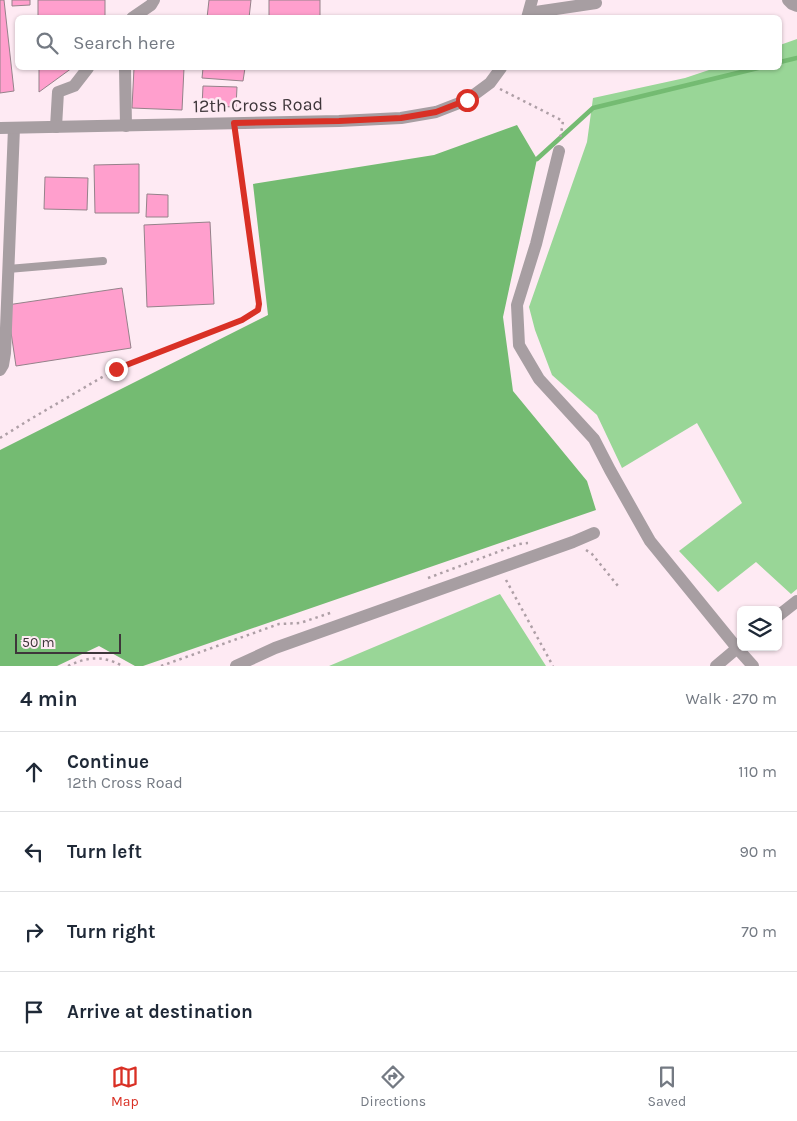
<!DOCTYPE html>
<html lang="en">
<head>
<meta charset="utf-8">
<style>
	:root { --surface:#fff; --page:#f2f2f3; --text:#1f2937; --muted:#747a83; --line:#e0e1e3; --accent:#d93025 }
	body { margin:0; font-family:Karla,sans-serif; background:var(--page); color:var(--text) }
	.controls { position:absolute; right:15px; bottom:15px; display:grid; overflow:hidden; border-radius:8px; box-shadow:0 1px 4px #0004 }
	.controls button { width:45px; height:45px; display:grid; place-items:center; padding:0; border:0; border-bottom:1px solid var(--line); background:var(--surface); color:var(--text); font:25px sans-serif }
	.scale { position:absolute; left:15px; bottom:12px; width:106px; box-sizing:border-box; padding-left:5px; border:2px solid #3e363a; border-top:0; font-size:14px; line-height:18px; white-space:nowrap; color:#3e363a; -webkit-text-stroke:4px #feeaf3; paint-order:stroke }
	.stop { position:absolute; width:15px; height:15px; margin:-11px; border:4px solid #d93025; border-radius:50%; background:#fff }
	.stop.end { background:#d93025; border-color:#fff; box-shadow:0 1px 5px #0008 }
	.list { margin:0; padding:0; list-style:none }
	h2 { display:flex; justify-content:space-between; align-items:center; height:65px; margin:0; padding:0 20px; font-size:21px }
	h2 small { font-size:16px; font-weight:400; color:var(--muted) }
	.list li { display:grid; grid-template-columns:32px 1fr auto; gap:15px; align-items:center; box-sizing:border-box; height:80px; padding:0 20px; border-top:1px solid var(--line) }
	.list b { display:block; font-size:19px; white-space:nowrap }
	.list p { margin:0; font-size:16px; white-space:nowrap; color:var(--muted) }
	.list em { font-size:16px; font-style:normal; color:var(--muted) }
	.icon { flex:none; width:28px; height:28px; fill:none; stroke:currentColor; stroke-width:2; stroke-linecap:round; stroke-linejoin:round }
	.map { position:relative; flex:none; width:797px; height:666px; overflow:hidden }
	.search { position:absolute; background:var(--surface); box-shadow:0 1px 4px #0004; left:15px; right:15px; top:15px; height:55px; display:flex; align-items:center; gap:12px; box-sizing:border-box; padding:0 18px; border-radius:8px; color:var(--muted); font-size:19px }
	.sheet { height:385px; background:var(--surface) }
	nav { display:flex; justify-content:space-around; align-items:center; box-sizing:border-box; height:70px; border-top:1px solid var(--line); background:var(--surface); font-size:14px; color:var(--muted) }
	nav a { display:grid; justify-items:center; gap:2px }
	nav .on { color:var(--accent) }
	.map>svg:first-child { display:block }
	.green { fill:#99d697 }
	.water { fill:#74bb72 }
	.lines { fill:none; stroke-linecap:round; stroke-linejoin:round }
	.stream { stroke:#74bb72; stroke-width:4.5 }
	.building { fill:#ff9fcd; stroke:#95828a }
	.path { stroke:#ae9fa6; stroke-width:2.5; stroke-dasharray:2.5 4; stroke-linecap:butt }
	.service { stroke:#a79ea2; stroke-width:8 }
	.minor { stroke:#a79ea2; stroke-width:12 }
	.tertiary { stroke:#a79ea2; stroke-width:12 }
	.route { stroke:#d93025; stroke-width:6 }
	.labels { text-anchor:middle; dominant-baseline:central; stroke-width:5; stroke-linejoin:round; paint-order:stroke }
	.street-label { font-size:18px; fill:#3e363a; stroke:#feeaf3 }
</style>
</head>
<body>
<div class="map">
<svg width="797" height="666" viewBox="0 0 797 666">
	<rect width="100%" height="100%" fill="#feeaf3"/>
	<!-- green -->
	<path class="green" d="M797 39V589L791 594 756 562 718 592 679 551 742 503 697 423 622 468 597 415 552 375 535 330 529 307 587 142 593 98 685 78 715 68H780V45Z
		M500 594 546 666H329Z"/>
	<!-- water -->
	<path class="water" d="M517 125 537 159 503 317 513 391 587 481 596 510 143 666H135L99 646 57 666H0V450L268 315 253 184 434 155Z"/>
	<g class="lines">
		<!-- stream -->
		<path class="stream" d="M780 62 797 58
			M537 159 593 108 758 68"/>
	</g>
	<!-- building -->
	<path class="building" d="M0 0H4L14 91 0 93Z
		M12 0H30V5L12 6Z
		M38 0H105V18H38Z
		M209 0H251L249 18H207Z
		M269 0H320V18H269Z
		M39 68H72L39 92Z
		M134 68H184L182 110 132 108Z
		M203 68H245L243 81 202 78Z
		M203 86 237 87 236 107 202 106Z
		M139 164V213H95L94 165Z
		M45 177 88 178 87 210 44 209Z
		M147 194 168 195V217H146Z
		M210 222 214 304 147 307 144 225Z
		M122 288 131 348 16 366 7 305Z"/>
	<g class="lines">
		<!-- path -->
		<path class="path" d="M500 89 563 121 560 140
			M0 438 29 420 116 369 242 319 258 310 259 304 235 135
			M586 550 592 554 618 586
			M428 578 519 544 528 543
			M506 580 553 666
			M68 666C86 657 104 655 122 666
			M161 666 279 624 300 623 333 612"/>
		<!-- service -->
		<path class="service" d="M8 269 103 261"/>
		<!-- minor -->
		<path class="minor" d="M788 0 792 4 797 6
			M529 13 596 3
			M132 18 151 5 154 0
			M125 68 126 126
			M56 127 58 92 74 86 88 68
			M559 151 536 244 517 305 519 345 539 379 594 439 610 470 650 541 737 648 753 666
			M0 370 3 365 5 353 14 128
			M778 616 797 601
			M236 666 275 648 573 542 594 533
			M716 666 741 645"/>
		<!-- tertiary -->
		<path class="tertiary" d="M527 18 532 0
			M0 128 339 121 401 118 436 112 467 100 490 83 501 68"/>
	</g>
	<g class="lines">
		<!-- route -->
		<path class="route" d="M116 369 242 320 258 310 259 304 234 123 339 121 401 118 436 112 467 100"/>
	</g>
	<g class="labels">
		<!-- street labels -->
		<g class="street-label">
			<text transform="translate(258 105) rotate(-1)">12th Cross Road</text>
		</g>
	</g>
</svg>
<div class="controls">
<button><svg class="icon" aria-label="layers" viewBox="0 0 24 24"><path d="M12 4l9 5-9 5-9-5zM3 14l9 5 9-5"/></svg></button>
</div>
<div class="scale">50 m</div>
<div class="stop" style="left:467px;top:100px"></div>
<div class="stop end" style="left:116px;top:369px"></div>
<div class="search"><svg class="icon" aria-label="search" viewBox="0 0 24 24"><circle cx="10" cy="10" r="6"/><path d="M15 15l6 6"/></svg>Search here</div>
</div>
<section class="sheet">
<h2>4 min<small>Walk · 270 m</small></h2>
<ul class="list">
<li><svg class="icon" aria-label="ahead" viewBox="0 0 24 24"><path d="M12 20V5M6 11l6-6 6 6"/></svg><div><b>Continue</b><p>12th Cross Road</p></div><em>110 m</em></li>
<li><svg class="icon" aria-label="left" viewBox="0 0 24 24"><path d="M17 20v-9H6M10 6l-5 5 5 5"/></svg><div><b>Turn left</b></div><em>90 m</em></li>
<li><svg class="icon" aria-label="right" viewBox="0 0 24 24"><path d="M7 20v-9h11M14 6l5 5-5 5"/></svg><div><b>Turn right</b></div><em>70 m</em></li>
<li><svg class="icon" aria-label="arrive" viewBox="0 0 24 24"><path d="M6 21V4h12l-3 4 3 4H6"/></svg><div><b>Arrive at destination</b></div></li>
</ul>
</section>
<nav>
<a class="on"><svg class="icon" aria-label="map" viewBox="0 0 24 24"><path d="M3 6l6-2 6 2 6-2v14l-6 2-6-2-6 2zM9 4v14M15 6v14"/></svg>Map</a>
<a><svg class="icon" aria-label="directions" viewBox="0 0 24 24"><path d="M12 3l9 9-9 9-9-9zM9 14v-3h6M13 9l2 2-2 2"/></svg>Directions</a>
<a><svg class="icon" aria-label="saved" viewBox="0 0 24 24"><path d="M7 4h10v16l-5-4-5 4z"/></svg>Saved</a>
</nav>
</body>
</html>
